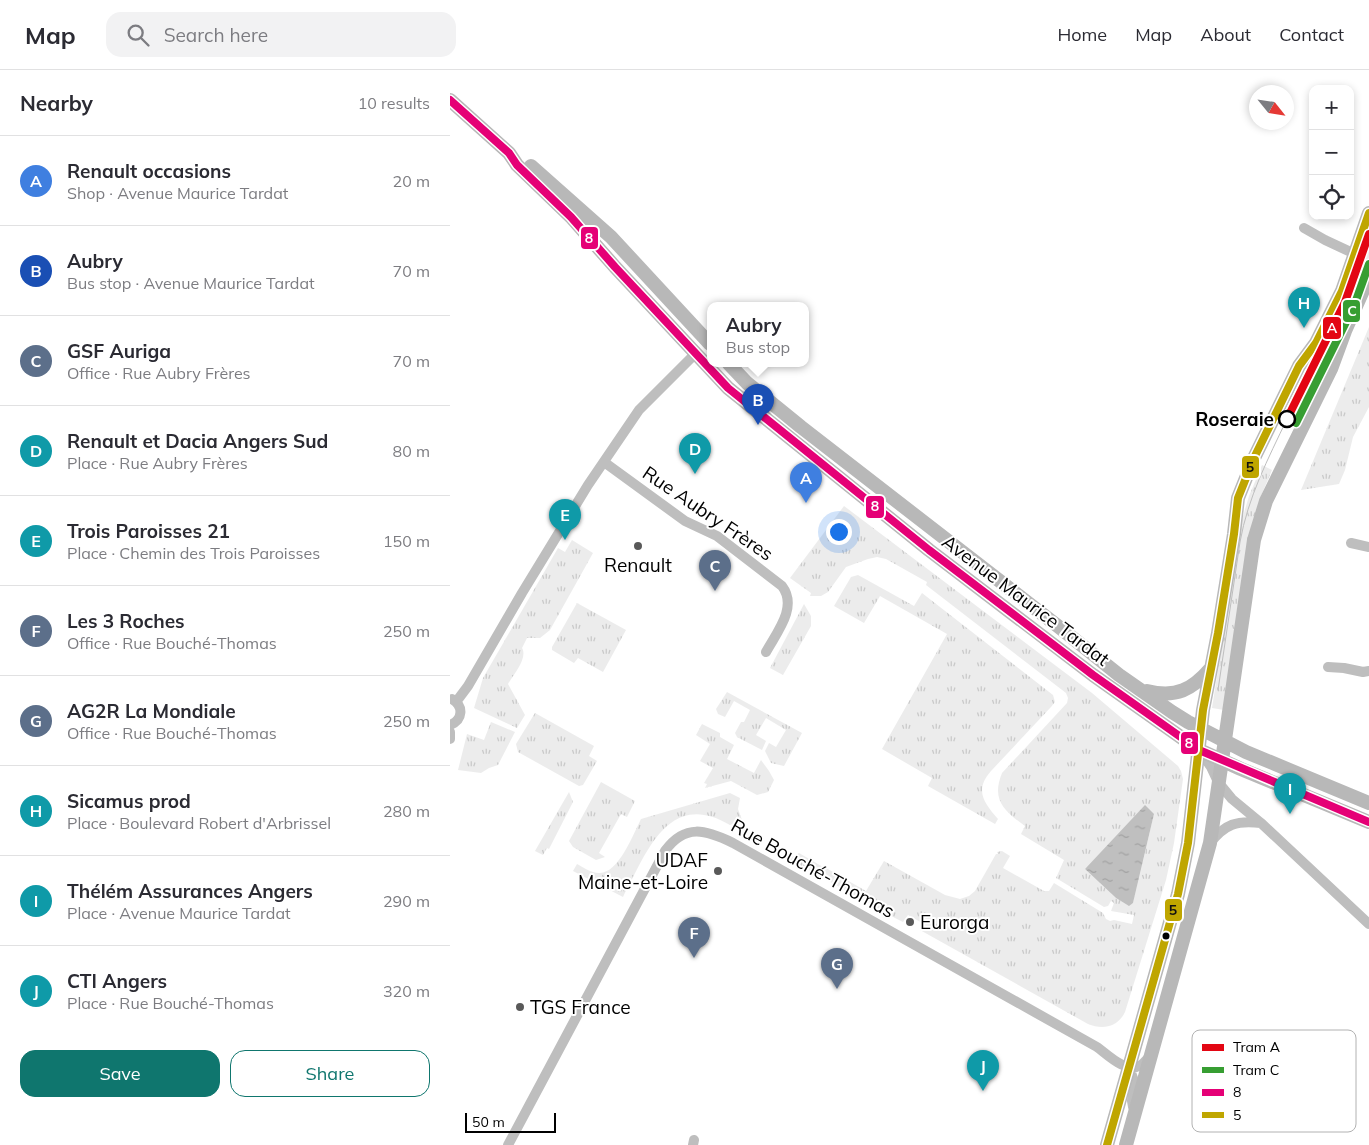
<!DOCTYPE html>
<html lang="en">
<head>
<meta charset="utf-8">
<style>
	:root { --surface:#fff; --page:#f2f2f3; --text:#2b2b33; --muted:#7c7c81; --line:#e1e1e2; --accent:#0f766e }
	body { margin:0; font-family:Mulish,sans-serif; background:var(--page); color:var(--text) }
	.controls { position:absolute; right:15px; top:15px; display:grid; overflow:hidden; border-radius:10px; box-shadow:0 2px 8px #0003 }
	.controls button { width:45px; height:45px; display:grid; place-items:center; padding:0; border:0; border-bottom:1px solid var(--line); background:var(--surface); color:var(--text); font:25px sans-serif }
	.compass { position:absolute; left:799px; top:15px; width:45px; height:45px; border-radius:50%; background:var(--surface); box-shadow:0 2px 8px #0003; rotate:120deg }
	.scale { position:absolute; left:15px; bottom:12px; width:91px; box-sizing:border-box; padding-left:5px; border:2px solid #000; border-top:0; font-size:14px; line-height:18px; white-space:nowrap; color:#000; -webkit-text-stroke:4px #fff; paint-order:stroke }
	.you { position:absolute; left:388px; top:461px; width:18px; height:18px; margin:-12px; border:4px solid #fff; border-radius:50%; background:#1a73e8; box-shadow:0 0 0 8px #1a73e833 }
	.badge { display:grid; place-items:center; width:32px; height:32px; border-radius:50%; background:var(--accent); color:#fff; font-size:16px; font-weight:700 }
	.pin { position:absolute; translate:-50% -41px; filter:drop-shadow(0 1px 2px #0008) }
	.pin::after { content:''; position:absolute; top:26px; width:18px; height:15px; background:inherit; clip-path:polygon(0 0,100% 0,50% 100%) }
	.popup { position:absolute; left:257px; top:232px; width:102px; height:65px; box-sizing:border-box; display:grid; place-content:center; border-radius:10px; background:var(--surface); filter:drop-shadow(0 1px 4px #0005); font-size:16px; white-space:nowrap; color:var(--muted) }
	.popup b { font-size:19px; color:var(--text) }
	.popup::after { content:''; position:absolute; left:50%; top:100%; margin-left:-10px; border:10px solid transparent; border-top-color:var(--surface) }
	.list { margin:0; padding:0; list-style:none }
	h2 { display:flex; justify-content:space-between; align-items:center; height:65px; margin:0; padding:0 20px; font-size:21px }
	h2 small { font-size:16px; font-weight:400; color:var(--muted) }
	.list li { display:grid; grid-template-columns:32px 1fr auto; gap:15px; align-items:center; box-sizing:border-box; height:90px; padding:0 20px; border-top:1px solid var(--line) }
	.list b { display:block; font-size:19px; white-space:nowrap }
	.list p { margin:0; font-size:16px; white-space:nowrap; color:var(--muted) }
	.list em { font-size:16px; font-style:normal; color:var(--muted) }
	.actions { display:flex; gap:10px; padding:15px 20px }
	.actions a { flex:1; padding:11px 0; border:1px solid var(--accent); border-radius:15px; text-align:center; font-size:18px; color:var(--accent) }
	.actions .main { background:var(--accent); color:#fff }
	.icon { flex:none; width:28px; height:28px; fill:none; stroke:currentColor; stroke-width:2; stroke-linecap:round; stroke-linejoin:round }
	.map { position:relative; flex:none; width:919px; height:1075px; overflow:hidden }
	header { display:flex; align-items:center; gap:30px; box-sizing:border-box; height:70px; padding:0 25px; background:var(--surface); border-bottom:1px solid var(--line) }
	header strong { font-size:24px }
	nav { display:flex; gap:28px; margin-inline-start:auto; font-size:18px }
	.search { width:350px; height:45px; background:var(--page); display:flex; align-items:center; gap:12px; box-sizing:border-box; padding:0 18px; border-radius:15px; color:var(--muted); font-size:19px }
	main { display:flex }
	aside { flex:1; background:var(--surface) }
	.map>svg:first-child { display:block }
	.grass { fill:url(#grass-tufts); fill-rule:evenodd }
	.water { fill:url(#water-ripples) }
	.lines { fill:none; stroke-linecap:round; stroke-linejoin:round }
	.street { stroke:#bebebe; stroke-width:10 }
	.secondary { stroke:#b8b8b8; stroke-width:14 }
	.tram { stroke:#bebebe; stroke-width:1 }
	.bus-1-casing { stroke:#fff; stroke-width:11 }
	.bus-2-casing { stroke:#fff; stroke-width:11 }
	.bus-1 { stroke:#e50076; stroke-width:8 }
	.bus-2 { stroke:#bfa600; stroke-width:8 }
	.tram-1-casing { stroke:#fff; stroke-width:11 }
	.tram-2-casing { stroke:#fff; stroke-width:11 }
	.tram-1 { stroke:#e30613; stroke-width:8 }
	.tram-2 { stroke:#379e32; stroke-width:8 }
	.stop-dot { fill:#fff; stroke:#000; stroke-width:2.5 }
	.poi-dot { fill:#595959; stroke:#fff; stroke-width:2 }
	.bus-dot { fill:#000; stroke:#fff; stroke-width:2 }
	.labels { text-anchor:middle; dominant-baseline:central; stroke-width:4; stroke-linejoin:round; paint-order:stroke }
	.stop-label { font-size:19px; font-weight:bold; fill:#000; stroke:#fff; text-anchor:end }
	.street-label { font-size:19px; fill:#000; stroke:#fff }
	.poi-label { font-size:19px; fill:#000; stroke:#fff; text-anchor:start }
	.key { fill:#fff; stroke:#b2b2b2; stroke-width:1 }
	.key-label { font-size:14px; fill:#000 }
	.line-badge { stroke:#fff; stroke-width:2 }
	.badge-label { font-size:14px; text-anchor:middle; font-weight:bold; fill:#fff }
	.pale-badge-label { font-size:14px; text-anchor:middle; font-weight:bold; fill:#111 }
</style>
</head>
<body>
<header>
<strong>Map</strong>
<div class="search"><svg class="icon" aria-label="search" viewBox="0 0 24 24"><circle cx="10" cy="10" r="6"/><path d="M15 15l6 6"/></svg>Search here</div>
<nav><a>Home</a><a>Map</a><a>About</a><a>Contact</a></nav>
</header>
<main>
<aside>
<h2>Nearby<small>10 results</small></h2>
<ul class="list">
<li><span class="badge" style="background:#3f7fe0">A</span><div><b>Renault occasions</b><p>Shop · Avenue Maurice Tardat</p></div><em>20 m</em></li>
<li><span class="badge" style="background:#1a4fb4">B</span><div><b>Aubry</b><p>Bus stop · Avenue Maurice Tardat</p></div><em>70 m</em></li>
<li><span class="badge" style="background:#5c6f8a">C</span><div><b>GSF Auriga</b><p>Office · Rue Aubry Frères</p></div><em>70 m</em></li>
<li><span class="badge" style="background:#0f9aa8">D</span><div><b>Renault et Dacia Angers Sud</b><p>Place · Rue Aubry Frères</p></div><em>80 m</em></li>
<li><span class="badge" style="background:#0f9aa8">E</span><div><b>Trois Paroisses 21</b><p>Place · Chemin des Trois Paroisses</p></div><em>150 m</em></li>
<li><span class="badge" style="background:#5c6f8a">F</span><div><b>Les 3 Roches</b><p>Office · Rue Bouché-Thomas</p></div><em>250 m</em></li>
<li><span class="badge" style="background:#5c6f8a">G</span><div><b>AG2R La Mondiale</b><p>Office · Rue Bouché-Thomas</p></div><em>250 m</em></li>
<li><span class="badge" style="background:#0f9aa8">H</span><div><b>Sicamus prod</b><p>Place · Boulevard Robert d'Arbrissel</p></div><em>280 m</em></li>
<li><span class="badge" style="background:#0f9aa8">I</span><div><b>Thélém Assurances Angers</b><p>Place · Avenue Maurice Tardat</p></div><em>290 m</em></li>
<li><span class="badge" style="background:#0f9aa8">J</span><div><b>CTI Angers</b><p>Place · Rue Bouché-Thomas</p></div><em>320 m</em></li>
</ul>
<div class="actions"><a class="main">Save</a><a>Share</a></div>
</aside>
<div class="map">
<svg width="919" height="1075" viewBox="0 0 919 1075">
	<defs>
		<pattern id="grass-tufts" width="24" height="20" patternUnits="userSpaceOnUse" patternTransform="scale(1.25)"><rect width="24" height="20" fill="#ececec"/><path d="M3 7l-1-3M5 7V3M7 7l1-3M15 17l-1-3M17 17v-4M19 17l1-3" fill="none" stroke="#c9c9c9"/></pattern>
		<pattern id="water-ripples" width="26" height="14" patternUnits="userSpaceOnUse" patternTransform="scale(1.25)"><rect width="26" height="14" fill="#bfbfbf"/><path d="M2 4q2-2 4 0t4 0M15 11q2-2 4 0t4 0" fill="none" stroke="#a2a2a2"/></pattern>
	</defs>
	<rect width="100%" height="100%" fill="#fff"/>
	<!-- grass -->
	<path class="grass" d="M919 154V194L917 201 903 235 869 304 859 298 895 225Z
		M919 257V337L903 367 895 400 889 414 851 420Z
		M812 395 822 400 811 426 774 640 762 638 791 453 799 426Z
		M394 436 642 623 728 696 731 701 733 709 724 773 716 810 675 942C668 957 653 960 638 954L470 860 474 854 458 845 453 852 445 848 339 789 349 783 373 797 374 799 376 798 416 821 434 791 495 825 510 829 519 826 525 821 546 784H548L547 782 552 781 560 786 553 798 594 821H599L604 813 653 843 656 849 660 851 664 850 682 854 684 845 661 841 664 833 661 831 658 836 654 837 606 808 614 790 571 764 575 756C554 741 541 730 552 703L617 633 618 628 616 623 476 515 477 512 436 489 427 487 418 489 396 497 378 522 371 526H360L361 523 340 508ZM704 744 683 833 678 835 666 828 635 799Z
		M122 470 143 483 100 560 90 568H77L72 578C78 588 64 604 58 614L75 645 67 658 24 638 33 608 108 478 115 482Z
		M408 505 464 536 472 523 603 625 605 632 601 637 541 701C524 720 534 733 548 749L545 754 478 716 482 708 432 679 497 564 430 526 414 553 384 536 401 507Z
		M127 533 176 560 153 602 128 588 124 593 102 580V577Z
		M354 534 361 546V556L333 605 320 598Z
		M277 622 352 663 334 696 321 693 315 681 319 673 326 677 336 660 316 648 306 665 316 671 312 680 287 667 285 663 291 652H294L300 640 284 631 275 647 268 644 266 639Z
		M85 643 144 676 139 686 147 691 133 715 129 716 68 682 66 674Z
		M41 652 65 662 48 695 39 698 31 703 8 700 17 664 34 670Z
		M252 654 270 663V667L284 675 277 689 304 703 311 690 319 701 324 710 318 722 307 725 281 711 255 718 257 714 254 713 263 698 250 691 260 674 246 665Z
		M151 712 185 731 177 747 171 744 149 783 155 787 146 790 123 777 119 771Z
		M119 722 123 732 99 779 97 778 93 785 85 781Z
		M280 723 290 728 288 739 292 750 280 755C218 718 196 784 173 827L123 801 127 794C133 797 141 803 149 803 168 804 183 765 191 749Z"/>
	<!-- water -->
	<path class="water" d="M695 735 704 744 683 833 679 836 666 828 635 799Z"/>
	<g class="lines">
		<!-- street -->
		<path class="street" d="M854 158 875 170 905 184
			M154 392 235 451 267 466 332 516C348 537 327 562 316 582
			M901 473 919 477
			M878 597 894 598 913 602 919 601
			M6 632 18 616 72 523 138 415 189 340 245 284
			M0 655C13 650 14 636 2 629
			M0 662V669
			M750 681 761 697 768 712 782 729 811 753 919 854
			M760 773C775 754 787 750 811 753
			M679 997 684 1011 682 1031 683 1037
			M58 1075 215 781C235 753 256 760 283 773L647 977C658 985 676 1004 691 995 694 993 697 989 700 986
			M243 1075 244 1070"/>
		<!-- secondary -->
		<path class="secondary" d="M0 30 59 83 67 95 121 147 165 197 278 318 479 480 643 605 749 680 791 699 919 752
			M81 96 161 167 260 274
			M279 294 297 313 351 357 609 557 669 605 722 642 738 652 796 682 919 733
			M697 621C726 628 742 620 761 598
			M657 1075 728 824 738 773 753 640 768 563 784 464 788 428 804 388 849 296 866 273 892 221 919 143
			M676 1075 760 773 804 470 816 431 881 299 895 261 919 207"/>
		<!-- tram -->
		<path class="tram" d="M871 295 883 255
			M768 620 790 472C798 427 818 389 837 349"/>
		<defs>
			<path id="bus-1" d="M0 30 59 83 67 95 121 147 165 197 278 318 479 480 643 605 749 680 919 752"/>
			<path id="bus-2" d="M657 1075 728 824 738 773 753 640 768 563 784 464 788 428 804 388 849 296 866 273 892 221 919 143"/>
		</defs>
		<!-- bus-1 casing -->
		<use href="#bus-1" class="bus-1-casing"/>
		<!-- bus-2 casing -->
		<use href="#bus-2" class="bus-2-casing"/>
		<!-- bus-1 -->
		<use href="#bus-1" class="bus-1"/>
		<!-- bus-2 -->
		<use href="#bus-2" class="bus-2"/>
		<defs>
			<path id="tram-1" d="M837 349 895 232 919 164"/>
			<path id="tram-2" d="M846 353 904 236 919 194"/>
		</defs>
		<!-- tram-1 casing -->
		<use href="#tram-1" class="tram-1-casing"/>
		<!-- tram-2 casing -->
		<use href="#tram-2" class="tram-2-casing"/>
		<!-- tram-1 -->
		<use href="#tram-1" class="tram-1"/>
		<!-- tram-2 -->
		<use href="#tram-2" class="tram-2"/>
	</g>
	<!-- markers -->
	<circle class="stop-dot" cx="837" cy="349" r="8"/>
	<g class="poi-dot">
		<circle cx="188" cy="476" r="5"/>
		<circle cx="268" cy="801" r="5"/>
		<circle cx="460" cy="852" r="5"/>
		<circle cx="70" cy="937" r="5"/>
	</g>
	<circle class="bus-dot" cx="716" cy="866" r="4.5"/>
	<g class="labels">
		<!-- stop labels -->
		<g class="stop-label">
			<text x="824" y="349">Roseraie</text>
		</g>
		<!-- street labels -->
		<g class="street-label">
			<text transform="translate(258 443) rotate(34)">Rue Aubry Frères</text>
			<text transform="translate(576 530) rotate(37)">Avenue Maurice Tardat</text>
			<text transform="translate(363 798) rotate(29)">Rue Bouché-Thomas</text>
		</g>
		<!-- poi labels -->
		<g class="poi-label">
			<text x="188" y="495" text-anchor="middle">Renault</text>
			<text x="258" y="790" text-anchor="end">UDAF<tspan x="258" dy="22">Maine-et-Loire</tspan></text>
			<text x="470" y="852">Eurorga</text>
			<text x="80" y="937">TGS France</text>
		</g>
	</g>
	<!-- legend -->
	<rect x="742" y="960" width="164" height="102" rx="8" class="key"/>
	<rect x="752" y="974" width="22" height="7" fill="#e30613"/>
	<rect x="752" y="997" width="22" height="6" fill="#379e32"/>
	<rect x="752" y="1019" width="22" height="7" fill="#e50076"/>
	<rect x="752" y="1042" width="22" height="6" fill="#bfa600"/>
	<g class="key-label">
		<text x="783" y="982">Tram A</text>
		<text x="783" y="1005">Tram C</text>
		<text x="783" y="1027">8</text>
		<text x="783" y="1050">5</text>
	</g>
	<g class="line-badge">
		<rect x="130" y="156" width="19" height="24" rx="5" fill="#e50076"/>
		<rect x="892" y="229" width="19" height="24" rx="5" fill="#379e32"/>
		<rect x="872" y="246" width="20" height="24" rx="5" fill="#e30613"/>
		<rect x="791" y="385" width="19" height="24" rx="5" fill="#bfa600"/>
		<rect x="415" y="425" width="20" height="24" rx="5" fill="#e50076"/>
		<rect x="730" y="661" width="19" height="24" rx="5" fill="#e50076"/>
		<rect x="714" y="828" width="19" height="24" rx="5" fill="#bfa600"/>
	</g>
	<g class="badge-label">
		<text x="139" y="173">8</text>
		<text x="902" y="246">C</text>
		<text x="882" y="263">A</text>
		<text x="425" y="441">8</text>
		<text x="739" y="678">8</text>
	</g>
	<g class="pale-badge-label">
		<text x="800" y="402">5</text>
		<text x="723" y="845">5</text>
	</g>
</svg>
<div class="controls">
<button>+</button>
<button>−</button>
<button><svg class="icon" aria-label="locate" viewBox="0 0 24 24"><circle cx="12" cy="12" r="6"/><path d="M12 2v4M12 18v4M2 12h4M18 12h4"/></svg></button>
</div>
<svg class="compass" viewBox="-18 -18 36 36"><path d="M0-13l5 13h-10z" fill="#e53935"/><path d="M0 13l5-13h-10z" fill="#7c7c81"/></svg>
<div class="scale">50 m</div>
<div class="you"></div>
<div class="pin badge" style="left:356px;top:433px;background:#3f7fe0">A</div>
<div class="pin badge" style="left:308px;top:355px;background:#1a4fb4">B</div>
<div class="popup"><b>Aubry</b>Bus stop</div>
<div class="pin badge" style="left:265px;top:521px;background:#5c6f8a">C</div>
<div class="pin badge" style="left:245px;top:404px;background:#0f9aa8">D</div>
<div class="pin badge" style="left:115px;top:470px;background:#0f9aa8">E</div>
<div class="pin badge" style="left:244px;top:888px;background:#5c6f8a">F</div>
<div class="pin badge" style="left:387px;top:919px;background:#5c6f8a">G</div>
<div class="pin badge" style="left:854px;top:258px;background:#0f9aa8">H</div>
<div class="pin badge" style="left:840px;top:744px;background:#0f9aa8">I</div>
<div class="pin badge" style="left:533px;top:1021px;background:#0f9aa8">J</div>
</div>
</main>
</body>
</html>
